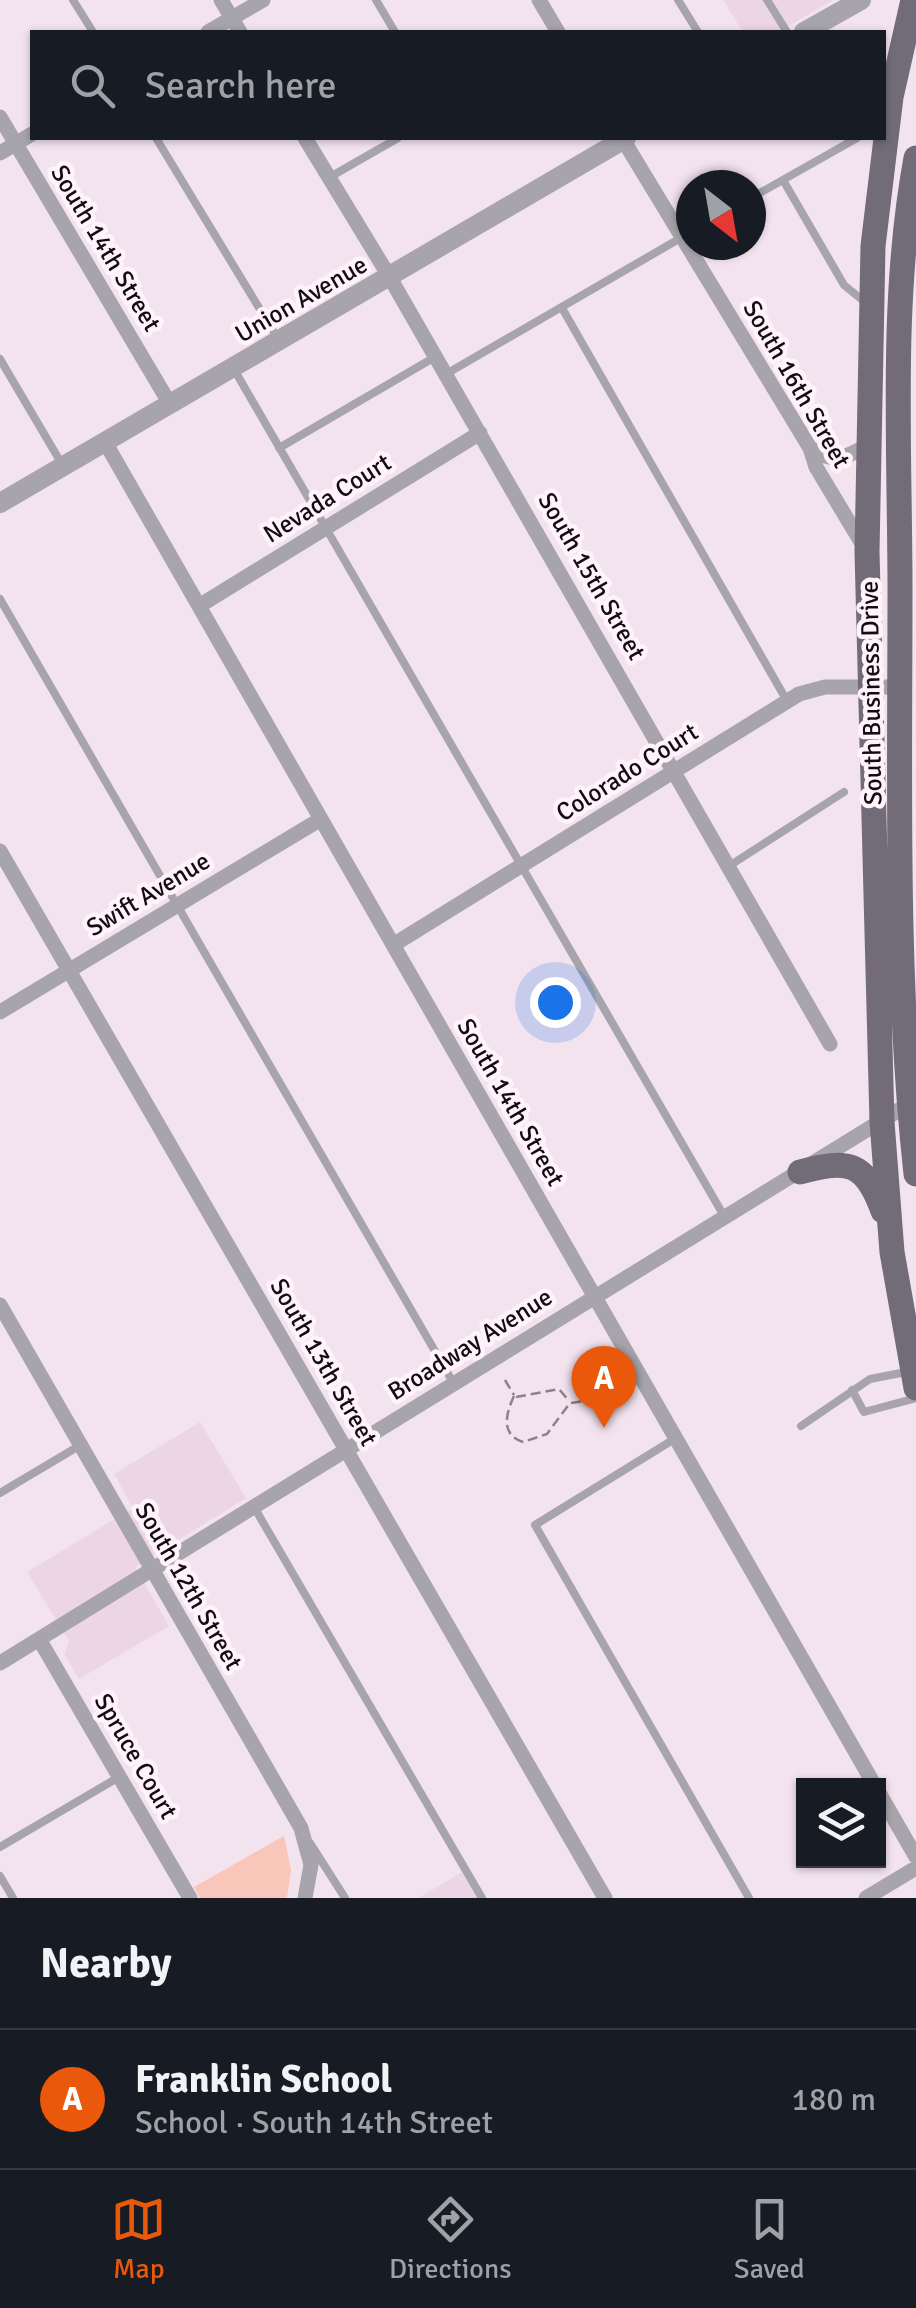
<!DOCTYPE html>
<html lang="en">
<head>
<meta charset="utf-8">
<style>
	:root { --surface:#171b24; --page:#20242c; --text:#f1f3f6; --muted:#9ea1a6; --line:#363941; --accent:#ea580c }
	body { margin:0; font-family:Signika,sans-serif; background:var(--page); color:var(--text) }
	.controls { position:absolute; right:30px; bottom:30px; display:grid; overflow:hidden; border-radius:0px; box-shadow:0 2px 8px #0004 }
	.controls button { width:90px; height:90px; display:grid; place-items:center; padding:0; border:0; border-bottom:2px solid var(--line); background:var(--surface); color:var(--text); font:50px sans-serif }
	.compass { position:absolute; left:676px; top:170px; width:90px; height:90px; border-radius:50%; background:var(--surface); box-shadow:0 2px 8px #0004; rotate:149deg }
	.you { position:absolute; left:555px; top:1002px; width:35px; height:35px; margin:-25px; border:8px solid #fff; border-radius:50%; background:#1a73e8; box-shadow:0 0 0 15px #1a73e833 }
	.badge { display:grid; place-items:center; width:65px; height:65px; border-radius:50%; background:var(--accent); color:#fff; font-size:32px; font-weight:700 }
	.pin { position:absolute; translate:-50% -82px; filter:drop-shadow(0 2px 5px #0008) }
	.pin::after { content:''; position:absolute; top:52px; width:35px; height:30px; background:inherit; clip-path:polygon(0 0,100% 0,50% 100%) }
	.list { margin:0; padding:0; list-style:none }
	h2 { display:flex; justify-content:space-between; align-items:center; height:130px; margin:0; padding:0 40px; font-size:42px }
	h2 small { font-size:32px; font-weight:400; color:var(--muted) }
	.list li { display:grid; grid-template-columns:65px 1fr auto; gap:30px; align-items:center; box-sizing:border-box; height:140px; padding:0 40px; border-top:2px solid var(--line) }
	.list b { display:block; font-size:38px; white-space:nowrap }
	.list p { margin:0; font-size:32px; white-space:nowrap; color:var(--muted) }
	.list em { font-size:32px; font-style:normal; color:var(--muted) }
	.icon { flex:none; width:55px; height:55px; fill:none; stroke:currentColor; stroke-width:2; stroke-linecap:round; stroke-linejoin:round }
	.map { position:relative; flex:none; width:916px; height:1898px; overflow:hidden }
	.search { position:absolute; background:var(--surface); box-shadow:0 2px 8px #0004; left:30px; right:30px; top:30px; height:110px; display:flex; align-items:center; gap:25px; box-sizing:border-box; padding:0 35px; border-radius:0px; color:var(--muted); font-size:38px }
	.sheet { height:270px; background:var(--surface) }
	nav { display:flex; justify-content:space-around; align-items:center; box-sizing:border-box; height:140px; border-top:2px solid var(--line); background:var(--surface); font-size:28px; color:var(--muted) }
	nav a { display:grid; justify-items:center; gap:5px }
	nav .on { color:var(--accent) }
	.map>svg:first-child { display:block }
	.built { fill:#ecd6e6 }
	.green { fill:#f9c7b9 }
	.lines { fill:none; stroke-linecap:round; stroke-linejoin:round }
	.path { stroke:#8d828a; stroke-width:2.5; stroke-dasharray:10 5; stroke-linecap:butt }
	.service { stroke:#a7a4ab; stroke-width:8 }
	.minor { stroke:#a7a4ab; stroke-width:15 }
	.tertiary { stroke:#a7a4ab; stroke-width:20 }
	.primary { stroke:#716c78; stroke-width:25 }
	.labels { text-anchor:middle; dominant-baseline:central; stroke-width:9; stroke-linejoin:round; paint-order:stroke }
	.street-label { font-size:25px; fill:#110c10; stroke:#fff2fb }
</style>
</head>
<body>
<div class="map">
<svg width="916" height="1898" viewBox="0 0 916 1898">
	<rect width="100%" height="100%" fill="#f3e3ef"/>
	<!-- built -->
	<path class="built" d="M723 0H833L778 32H743Z
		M200 1422 246 1498 135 1567 169 1626 79 1679 64 1654 69 1641 27 1572 133 1508 114 1474Z
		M464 1871 480 1897 488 1898H418Z"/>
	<!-- green -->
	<path class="green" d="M284 1836 291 1870 287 1898H200L194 1887Z"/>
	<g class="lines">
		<!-- path -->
		<path class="path" d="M505 1380 514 1395
			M514 1396C506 1413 500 1435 523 1442L547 1434 570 1403
			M516 1397 559 1389 569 1401
			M571 1403 590 1400 622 1380"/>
		<!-- service -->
		<path class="service" d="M73 0 93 32
			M376 0 395 32
			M678 0 698 32
			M767 0 787 32
			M156 138 278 339
			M330 177 398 138
			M783 180 844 285 866 303
			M751 198 857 138
			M562 308 787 701
			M0 359 63 466
			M235 371 724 1216
			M446 374 691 232
			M279 448 435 357
			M0 599 454 1384
			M729 866 844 792
			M852 1390 864 1412 916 1398
			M801 1426 870 1379 911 1371
			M676 1438 535 1525 749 1898
			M0 1493 79 1446
			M254 1507 482 1898
			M310 1843 345 1898
			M0 1847 119 1777
			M0 1876 13 1898"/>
		<!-- minor -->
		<path class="minor" d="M221 0 240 32
			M539 0 558 32
			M208 32 263 0
			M0 117 170 404
			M305 138 389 276 830 1044
			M622 138 810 448 816 467 864 547
			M0 153 32 134
			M105 442 875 1786
			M810 448C834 464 843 459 868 445
			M199 606 480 433
			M0 851 605 1898
			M393 945 799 694 825 687H900
			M0 1012 321 819
			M0 1305 301 1828 311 1865 305 1898
			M39 1639 190 1898
			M0 1663 912 1102
			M878 1791 916 1857
			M866 1898 916 1868"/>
		<!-- tertiary -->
		<path class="tertiary" d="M804 32 861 0
			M0 503 626 138"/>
		<!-- primary -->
		<path class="primary" d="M913 0 891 97 873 246 867 552 882 1122 892 1252 916 1388
			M916 158C890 299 900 447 900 590 900 784 895 981 916 1174
			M800 1172C848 1159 865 1161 883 1211"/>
	</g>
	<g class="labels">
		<!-- street labels -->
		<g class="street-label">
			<text transform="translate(106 248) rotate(59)">South 14th Street</text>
			<text transform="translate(301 299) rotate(-30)">Union Avenue</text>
			<text transform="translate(797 384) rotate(60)">South 16th Street</text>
			<text transform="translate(327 498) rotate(-32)">Nevada Court</text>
			<text transform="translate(592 576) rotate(60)">South 15th Street</text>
			<text transform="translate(871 693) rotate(-91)">South Business Drive</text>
			<text transform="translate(627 772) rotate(-32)">Colorado Court</text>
			<text transform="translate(148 894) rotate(-31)">Swift Avenue</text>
			<text transform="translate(511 1102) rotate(60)">South 14th Street</text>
			<text transform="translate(470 1344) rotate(-32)">Broadway Avenue</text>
			<text transform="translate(324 1362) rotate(60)">South 13th Street</text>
			<text transform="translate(189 1586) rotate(60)">South 12th Street</text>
			<text transform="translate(136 1756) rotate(60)">Spruce Court</text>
		</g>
	</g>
</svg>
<div class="controls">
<button><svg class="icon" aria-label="layers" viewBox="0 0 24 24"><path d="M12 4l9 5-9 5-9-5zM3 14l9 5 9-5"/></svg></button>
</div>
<svg class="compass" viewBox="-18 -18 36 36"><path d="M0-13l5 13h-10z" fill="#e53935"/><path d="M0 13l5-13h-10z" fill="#9ea1a6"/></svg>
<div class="you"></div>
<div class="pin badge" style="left:604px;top:1428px">A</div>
<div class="search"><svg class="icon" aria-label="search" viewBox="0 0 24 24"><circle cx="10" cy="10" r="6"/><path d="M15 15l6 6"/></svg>Search here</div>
</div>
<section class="sheet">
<h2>Nearby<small></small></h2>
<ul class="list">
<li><span class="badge">A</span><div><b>Franklin School</b><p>School · South 14th Street</p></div><em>180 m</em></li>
</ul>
</section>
<nav>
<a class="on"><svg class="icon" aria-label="map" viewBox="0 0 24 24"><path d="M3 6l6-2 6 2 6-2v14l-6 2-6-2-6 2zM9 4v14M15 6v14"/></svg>Map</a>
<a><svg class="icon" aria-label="directions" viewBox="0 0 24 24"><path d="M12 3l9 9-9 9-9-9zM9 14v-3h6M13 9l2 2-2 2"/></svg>Directions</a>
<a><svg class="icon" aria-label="saved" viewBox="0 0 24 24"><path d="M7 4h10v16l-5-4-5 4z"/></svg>Saved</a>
</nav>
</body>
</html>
